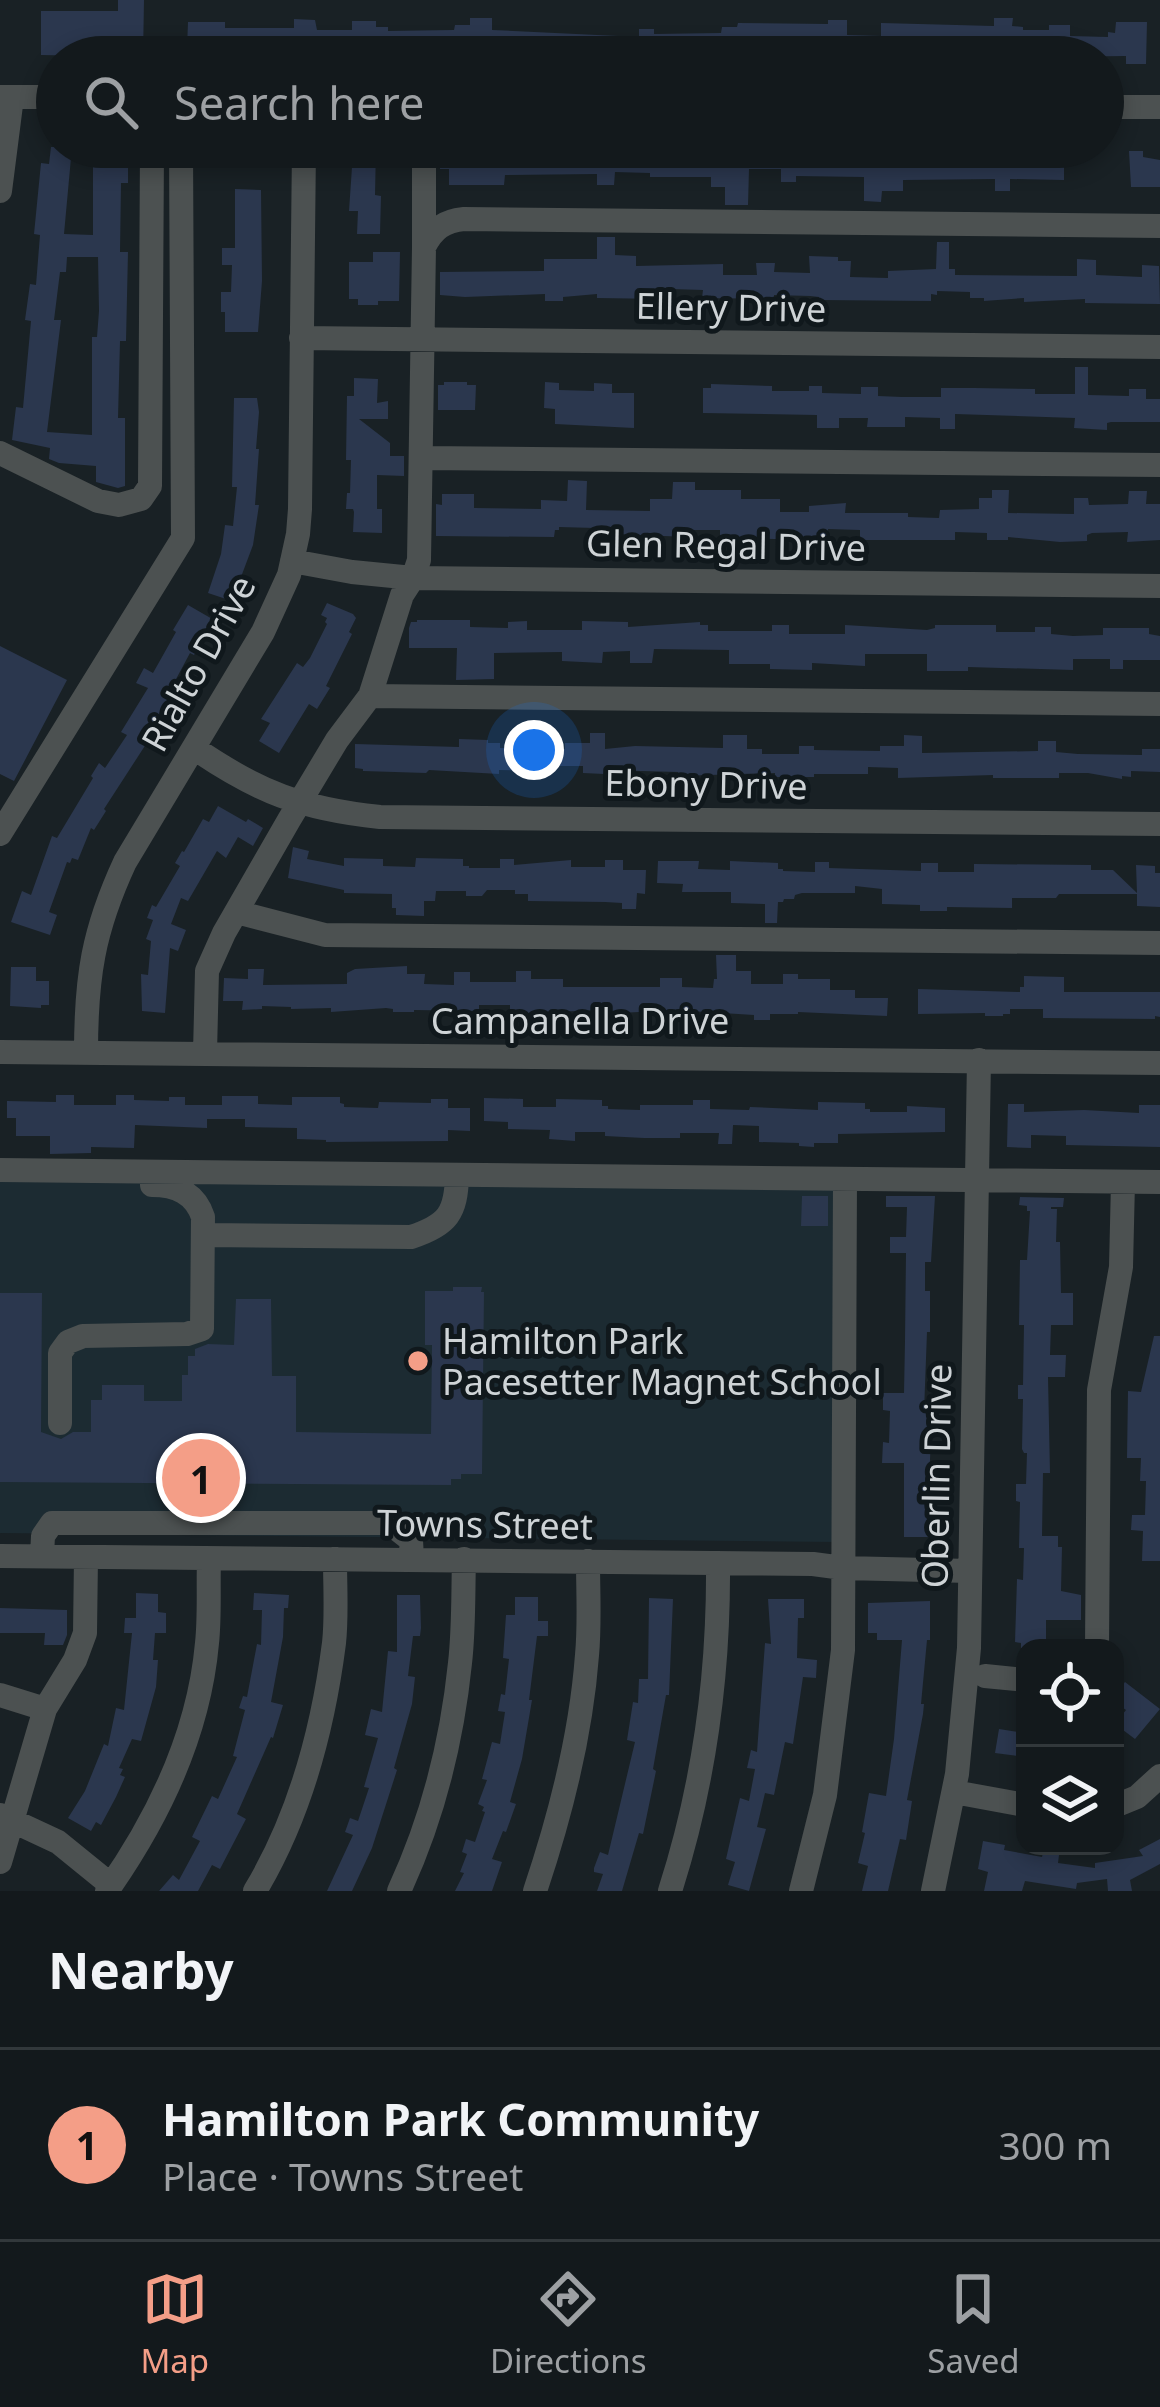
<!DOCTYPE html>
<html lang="en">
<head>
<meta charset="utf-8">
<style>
	:root { --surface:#13191c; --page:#1c2225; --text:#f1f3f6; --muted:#9da0a3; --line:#32383b; --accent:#f49e87 }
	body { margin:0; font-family:"Noto Sans",sans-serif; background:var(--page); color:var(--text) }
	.controls { position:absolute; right:36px; bottom:36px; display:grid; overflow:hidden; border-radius:24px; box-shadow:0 6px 18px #0003 }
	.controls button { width:108px; height:108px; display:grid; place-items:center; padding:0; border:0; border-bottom:3px solid var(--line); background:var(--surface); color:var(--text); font:60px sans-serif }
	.you { position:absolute; left:534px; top:750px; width:42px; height:42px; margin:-30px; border:9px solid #fff; border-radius:50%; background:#1a73e8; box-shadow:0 0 0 18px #1a73e833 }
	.badge { display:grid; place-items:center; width:78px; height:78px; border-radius:50%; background:var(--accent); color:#111; font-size:39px; font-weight:700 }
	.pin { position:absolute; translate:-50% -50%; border:6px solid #fff; box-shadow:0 3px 12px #0006 }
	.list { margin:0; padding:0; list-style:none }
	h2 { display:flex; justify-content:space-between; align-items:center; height:156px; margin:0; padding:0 48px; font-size:51px }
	h2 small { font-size:39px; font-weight:400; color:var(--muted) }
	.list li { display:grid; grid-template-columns:78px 1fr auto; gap:36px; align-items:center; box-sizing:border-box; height:192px; padding:0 48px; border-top:3px solid var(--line) }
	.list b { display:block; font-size:45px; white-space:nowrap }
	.list p { margin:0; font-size:39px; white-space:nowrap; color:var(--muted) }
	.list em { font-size:39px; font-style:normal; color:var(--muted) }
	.icon { flex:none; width:66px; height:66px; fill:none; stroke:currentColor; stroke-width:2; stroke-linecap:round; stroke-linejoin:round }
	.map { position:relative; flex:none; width:1160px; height:1891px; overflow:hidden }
	.search { position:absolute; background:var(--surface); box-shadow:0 6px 18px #0003; left:36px; right:36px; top:36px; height:132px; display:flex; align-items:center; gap:30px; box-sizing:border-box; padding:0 42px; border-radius:66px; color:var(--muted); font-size:45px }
	.sheet { height:348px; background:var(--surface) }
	nav { display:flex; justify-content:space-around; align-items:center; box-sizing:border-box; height:168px; border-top:3px solid var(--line); background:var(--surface); font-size:33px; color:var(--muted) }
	nav a { display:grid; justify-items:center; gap:6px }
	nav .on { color:var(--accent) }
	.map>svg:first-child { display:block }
	.built { fill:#1c2b32 }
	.building { fill:#2b374e; fill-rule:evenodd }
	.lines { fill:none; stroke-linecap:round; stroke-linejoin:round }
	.minor { stroke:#4c5151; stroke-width:24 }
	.poi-dot { fill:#f49e87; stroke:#10181c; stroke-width:4.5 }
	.labels { text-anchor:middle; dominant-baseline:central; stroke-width:10; stroke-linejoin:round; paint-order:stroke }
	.street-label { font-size:36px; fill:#ced3d6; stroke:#10181c }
	.poi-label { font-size:36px; fill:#ced3d6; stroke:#10181c; text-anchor:start }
</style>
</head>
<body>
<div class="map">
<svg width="1160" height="1891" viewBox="0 0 1160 1891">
	<rect width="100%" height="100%" fill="#192125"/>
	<!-- built -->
	<path class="built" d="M0 1179 835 1190V1542L0 1533Z"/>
	<!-- building -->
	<path class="building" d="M118 0H144L143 57 41 55V11H118Z
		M470 18H492V30L639 37V29H654V34L721 33 722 27H737L738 23 828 24V20H847V35L881 36V23L994 26V18H1013L1012 26 1023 27V30H1049V25H1070V36L1108 37V32L1115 33 1116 22H1147L1146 64H1126V56L1051 57V54H1010V57H775V51L739 50V54L733 53V57L547 55 516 57V54H508V47H471V51H466V57H401L285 52 277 53V56H255V53H247V46L205 45V48H187L188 22H225V28H294V19L315 20 317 30H352V21H376V27H388V31L454 30 455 25H470Z
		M51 147H72L64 234 93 235V147H128V183H121L120 252H128L126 341H120L118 418H125V486L118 488 96 482V466L59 463 49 459 50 448 12 440 16 407 23 408 31 321 25 320 30 284 36 285 40 235 34 234 41 163 49 164ZM67 257H98L99 311 97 337H92V435L47 432 61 320H54L60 272H66Z
		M237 147H260L259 167H237Z
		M349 147H376L375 195 381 196 380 234H357L358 211H349L352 167H349Z
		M440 147H454V151H491V147H556V150L667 147V155H703V147H717V153H758V147H823V150L864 154V151H872V148H933V157H970L990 156V147L1050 148 1064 150V180L1010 179V191H995V179L903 180V191H882L881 202 864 201V177L796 176V182H781V169H749L748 205H725V187H711V177H650V173L615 172 614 185H597V174L505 175 504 185H449V169H440Z
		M1129 151H1143V157L1160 160V187H1131Z
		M235 189 261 190 262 281 258 332H225V312H221V292H231L232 265H222V248H235Z
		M597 237H615V255L636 256V266L723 264V275H757L756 263H775L774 272 810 273 809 256 838 257V261H851L850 277 888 278V271L936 269 937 242H949V269H955V275L1077 276V259L1096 260V275L1142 277V265L1159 266 1160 304 1085 303V299L1024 302V298L984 301V298H970V292L937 291V295L931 294V301L819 300V297L810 296 774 295V299L702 298 703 290 671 289V293H664V299L597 298V294L563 297V301H545V294L465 297 440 295V272L544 271V259H597Z
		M373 252H400L399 301H378V305H358V299H349V262H373Z
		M1075 367H1088V395L1129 396V389H1146V399H1160V422H1111L1107 423V430L1074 428 1075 418 955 414V429H940V418L905 417V427H867L868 418H839V428H817V415L703 413V388H711V384L772 386V391H809V386H822V393L861 394V387H878V396L902 397H941V388H974L1035 389V394H1075Z
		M354 378 378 379 377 403 388 401V419H359L390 443V456H404V476L377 475V509H382V533L353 532 354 512 353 509H346L347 493H350L351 460H346L347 396H354Z
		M444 382H467V385H476L475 410H438V385H444Z
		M545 382 559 383V390L594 391V383L612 384V393H634V428L555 424V409L544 408Z
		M234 398H257L259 412 256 449H259L255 505H259L253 545 232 601 208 593 221 554 225 525 233 526 237 487H232Z
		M568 480 587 481 586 510 650 511V499H672L673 482H695V490H741V499H780V512H809V506L846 503 845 513H908V517L939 518 940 510 979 509V498H992V490H1009L1008 513 1074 514V498H1088L1089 505 1128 504 1129 491H1147L1146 504H1160V540L1127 542 1128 532 1092 533 1087 535V541L1060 542 1008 537V540H987V533L955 532V540H860V530L828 529V540L720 538V530H688V537L616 534V538L595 536V528L559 527V530H555L554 537 436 536V504L442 505V494H474V508L541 509V500L567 501Z
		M327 603 353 614 356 618 349 632 352 634 326 686 330 688 317 709 309 704 279 753 259 741 270 723 261 719 297 663 303 667 310 658 327 624 325 622 327 618 321 615Z
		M188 605 214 620 194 655 190 653 175 681 183 685 172 704 104 809 106 811 94 830 91 828 78 860 72 858 70 863 67 862 49 912 57 915 50 935 11 922 22 891 31 895 52 836 57 838 93 778 91 776 99 763 105 768 127 735 121 732 148 688 136 683 144 668 153 673 176 632 173 630Z
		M417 620H470V627L508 628V622L527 621V630H582V621L628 622V627L700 622V625H708V631H772V625H789V634H845V625L927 630 935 628V625H996V632H1035V627H1051V634L1073 636 1103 635V628H1149V634L1160 636V660H1123V669H1110V659H1073V670L968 667V671H927V654H865V666L812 663V670L770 669V664H729V650L654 649 652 663H630V651L603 652 602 663 562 661V652L494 653V679L456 680 457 648H409V628L411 622H417Z
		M0 646 67 680 14 781 0 774Z
		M590 733H605V749L635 746 723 748V735H747V749H762V754H799V746H814V750L880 751V746H904V735L922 736V753L1038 751V741H1056V752L1078 754 1142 755V749H1160V772L1131 771V777L1122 776V779L1088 773H1059V778H993V775L898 778V768L868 767V774H814V777H775V773L678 776V772L604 770V774L583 773V766H553V771L499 770V774L429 770 426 773 363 771V769L355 768V744L459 747V739L488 740V743H500V748L565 749V743H590Z
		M218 806 246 822 248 819 263 828 253 846 238 837 226 858 217 851 188 901 181 898 171 924 186 930 178 951 170 948 165 1013 142 1011 141 974 148 975 151 941 146 939 153 920 147 918 152 905 156 907 180 866 175 863 182 851 184 852 203 819 209 822Z
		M293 847 309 851 307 859 344 866V858L383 859V866L415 867 416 858 463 859V866H469V868H500V859H514V865L571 860V867H605V860H623V870H646L645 894 637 893 636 909H622V903L605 902 528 901V894H515V890H487L482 896H466V891H436L435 901H424V916L396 915V908H392V894L344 893V890L288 878Z
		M658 861H699L698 869 730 870V861L778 863V869H783V871L815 872V862H829V868L921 871V863H938V872H974V864L1091 865V870H1113L1137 893 1136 865 1155 866V873H1160V907L1137 906V894H1059L1056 898H1012V908L947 907V911H920V905L882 904V889L855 886V893H802L795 895 794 899H784L783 902H778L777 923H765V904L731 903V892H682L683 884 657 883Z
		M716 955H736V971H751V984H783V974H798V979H830V990H855V998H888L887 1016 798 1012V1014H770V1020H754V1015L690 1011H682V1016L660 1015V1011L598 1014V1010L510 1014V1005H479V1011L414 1010V1012H393V1009L386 1008 331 1012V1008L291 1009V1007L262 1006V1009L242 1010 243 1001H223L224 978 248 979V969H264L263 985 347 984V973L355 969 407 966V974H425L424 984 454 985V972H470V982H516V971H531V979H563V987H660V978H682V987L713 988 714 979H717Z
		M11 967H36V981H49V1005H41V1008L10 1006Z
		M1024 976 1064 977V992H1160V1017L1155 1016V1019L1043 1018V1009H1010V1014H1003V1016H985V1013L918 1014V989L1020 992V987H1024Z
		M56 1095H74V1105H116V1095H134V1100L169 1101V1097H185V1105H222V1096H258V1104L292 1105V1097H340V1103L344 1104V1107L378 1108 379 1102 431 1103V1099H448V1108H470V1131L448 1130V1141L326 1142V1140L297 1139V1128L245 1127V1119H207V1128L135 1125 134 1148 91 1147V1153L50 1154V1136H16V1118H7V1101L56 1102Z
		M484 1098 523 1099V1107H556V1099L602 1100V1106H608V1109L640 1110V1105H693V1100H710V1109L749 1110 750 1107 818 1110V1102L865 1103V1109H870V1112H907V1106L945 1108V1132L838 1134V1143H814V1147L799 1146V1143L759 1142V1126L733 1125 732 1144H718L719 1133H680V1138H644L605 1136V1132H575V1141L549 1139 550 1130 508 1129V1122L484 1121Z
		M1008 1104H1024V1112L1084 1110 1139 1113V1105H1160V1147L1066 1145V1136L1031 1135V1148L1007 1147Z
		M802 1196H828V1226H801Z
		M886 1196H935L931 1262H925V1291H930V1332H927L924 1412H932L928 1508H931V1530H928V1537H904V1463H882L883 1442 889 1443 890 1411 883 1410V1393H904L905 1341 906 1253H890V1237H906L907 1207H886Z
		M1020 1197 1064 1198 1063 1207H1051V1209H1057L1056 1242H1060L1061 1293H1073V1325H1051L1050 1355H1066L1065 1377H1048L1050 1473H1043L1042 1536H1058V1547H1062L1061 1591 1081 1595V1620H1046V1648H1021V1643L1015 1642 1017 1579 1023 1580 1024 1548H1019L1020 1502 1016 1501V1484H1026L1027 1453H1024L1022 1449 1023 1399H1018V1385H1023L1024 1325H1019L1020 1260H1027L1030 1211H1027V1206L1019 1205Z
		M453 1287H482L481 1292H484L482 1474H461V1479H451V1485L0 1482V1293H42L41 1432 61 1439 73 1432H91V1400H102V1385H144V1401H182V1375H188V1356H195V1349L208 1344 234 1345 236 1299H271L272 1376H296V1432L431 1434 432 1345H425V1291H453Z
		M1154 1336H1160V1561H1142L1143 1531 1131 1530 1132 1515H1145L1146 1481H1140L1141 1458H1127L1128 1391 1141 1392Z
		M136 1593 158 1594V1612L166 1613V1633H155L153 1660H158L156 1687 141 1741 132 1739 119 1768 123 1769 120 1775 125 1777 116 1797 101 1825 96 1822 91 1831 68 1818 85 1791 104 1744 108 1746 116 1708 124 1710 132 1633H124L125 1618H136Z
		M254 1593 289 1595 288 1608H284L283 1637 271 1702 283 1705 273 1738 271 1737 237 1814 246 1819 220 1869 212 1865 198 1891H159L173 1875 179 1880 200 1841 192 1837 212 1796 218 1799 237 1757 233 1756 245 1710 239 1708 243 1696 247 1697 257 1644 261 1645 262 1610H253Z
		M397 1595H420L421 1628 420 1636H413L408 1676 415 1677 412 1704 394 1768 397 1770 372 1848 352 1891H327L353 1835 345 1832 350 1818 358 1821 369 1788 364 1787 378 1738 365 1735 371 1709 382 1712 388 1651 397 1652Z
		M515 1597H538V1621H548V1636H537L529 1700H532L522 1759 510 1802 516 1804 506 1832 503 1831 492 1859 502 1862 492 1891H455L464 1873 460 1872 467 1854 462 1852 466 1839 475 1842 485 1812 482 1811 484 1807 478 1804 487 1780 482 1779 492 1742 500 1744 505 1712 498 1711 501 1694 505 1695 509 1659 503 1658 506 1615H515Z
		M649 1598 673 1599 669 1695H666L653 1769 656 1771 643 1834 639 1833 622 1891H597L603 1874 594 1872V1868L600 1852 608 1855 635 1742 627 1740 633 1702 638 1703 639 1679H648Z
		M768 1599H804V1618H798L797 1658 817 1660 816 1678 803 1677 793 1744 785 1742 774 1795 765 1793 757 1827 766 1829 749 1891 728 1885 735 1862 726 1859 740 1798 749 1801 755 1769 747 1768 751 1750 757 1752 765 1643 771 1644Z
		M930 1601V1640H927L921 1704H924L923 1714 907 1800 912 1801 906 1840 900 1839 888 1891H862L868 1866 858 1863 865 1833 862 1832 869 1793 886 1796 894 1739 902 1640H877V1633H868V1603Z
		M0 1608 67 1610V1635L63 1645H44L45 1633H0Z
		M1125 1682 1160 1709 1135 1739 1115 1724 1126 1710 1115 1702V1695Z
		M999 1729 1025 1733V1757L995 1753Z
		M1160 1839V1864L1130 1880 1132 1891H1108L1107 1879 1077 1883 1076 1889 1025 1881 1022 1891H984L988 1872 978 1869 983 1841 1005 1845 1004 1850 1042 1857 1043 1852 1059 1855 1058 1863 1095 1868V1863L1143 1856 1139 1850Z"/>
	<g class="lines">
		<!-- minor -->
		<path class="minor" d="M0 97H57
			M1103 107H1160
			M0 191 12 97
			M424 247V147
			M301 338 1160 347
			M0 453 98 501 119 505 141 499 150 486 152 147
			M422 458 1160 465
			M292 561 352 572 413 578 1160 586
			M370 696 1160 704
			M194 748C258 792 302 809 380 817L1160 824
			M0 834 183 538 181 147
			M236 912 325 935 1160 943
			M0 1052 1160 1063
			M86 1053C86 977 93 931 125 862L263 632 289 575 298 534 300 509 304 147
			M205 1053 207 971 224 933 289 820 337 740 370 696 402 595 413 578 419 560 424 247C433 229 444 221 464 219L1160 226
			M0 1170 1160 1182
			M204 1235 411 1237C448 1225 456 1213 457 1176
			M60 1423V1353L68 1342 83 1336 187 1334 202 1329 203 1217C195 1193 176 1185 152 1185
			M0 1556 813 1564 843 1568 970 1571
			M42 1556 43 1536 52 1523H383L397 1529 411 1540 412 1559
			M1097 1648 1099 1390 1121 1267 1123 1182
			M985 1676 1025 1680
			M0 1695 45 1709
			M954 1792 1025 1805
			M1115 1806 1137 1797 1160 1776
			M0 1815 58 1842 111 1885
			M0 1862 45 1709 75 1660 85 1633 86 1557
			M107 1891C159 1817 199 1733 207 1643 210 1615 208 1586 209 1559
			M255 1891C300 1816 323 1729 334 1643 337 1616 335 1587 335 1559
			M399 1891C432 1820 452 1741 460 1663 464 1629 463 1594 464 1559
			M535 1891C561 1814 581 1736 587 1655 590 1624 588 1592 588 1561
			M670 1891C704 1785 719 1674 718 1563
			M801 1891 825 1795 843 1650 845 1179
			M933 1891 957 1774 969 1648 979 1060"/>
	</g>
	<!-- markers -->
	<circle class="poi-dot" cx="418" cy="1361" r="12"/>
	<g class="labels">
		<!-- street labels -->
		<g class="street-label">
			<text transform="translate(731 307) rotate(1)">Ellery Drive</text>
			<text transform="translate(726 545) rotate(1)">Glen Regal Drive</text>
			<text transform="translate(198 663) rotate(-61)">Rialto Drive</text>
			<text transform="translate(706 784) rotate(1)">Ebony Drive</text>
			<text x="580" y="1020">Campanella Drive</text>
			<text transform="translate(936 1476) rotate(-89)">Oberlin Drive</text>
			<text transform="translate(485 1524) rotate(1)">Towns Street</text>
		</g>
		<!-- poi labels -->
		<g class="poi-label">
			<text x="442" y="1340">Hamilton Park<tspan x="442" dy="41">Pacesetter Magnet School</tspan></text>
		</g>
	</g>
</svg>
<div class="controls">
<button><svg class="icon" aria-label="locate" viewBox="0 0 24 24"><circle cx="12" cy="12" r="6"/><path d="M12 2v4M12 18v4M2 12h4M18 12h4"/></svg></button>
<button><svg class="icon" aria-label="layers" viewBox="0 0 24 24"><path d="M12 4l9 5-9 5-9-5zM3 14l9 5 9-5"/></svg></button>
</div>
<div class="you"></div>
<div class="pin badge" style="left:201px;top:1478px">1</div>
<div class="search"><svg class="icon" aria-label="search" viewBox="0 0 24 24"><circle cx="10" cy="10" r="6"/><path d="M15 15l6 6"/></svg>Search here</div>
</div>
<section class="sheet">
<h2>Nearby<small></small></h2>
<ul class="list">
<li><span class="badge">1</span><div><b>Hamilton Park Community</b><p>Place · Towns Street</p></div><em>300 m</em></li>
</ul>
</section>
<nav>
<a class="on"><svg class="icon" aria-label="map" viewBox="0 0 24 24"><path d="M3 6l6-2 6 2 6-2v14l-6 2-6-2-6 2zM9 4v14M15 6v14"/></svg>Map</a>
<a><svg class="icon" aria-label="directions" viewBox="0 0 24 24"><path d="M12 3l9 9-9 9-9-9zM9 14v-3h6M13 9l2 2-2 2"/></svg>Directions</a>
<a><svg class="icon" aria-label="saved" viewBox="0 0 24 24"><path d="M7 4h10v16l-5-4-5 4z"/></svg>Saved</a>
</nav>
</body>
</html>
